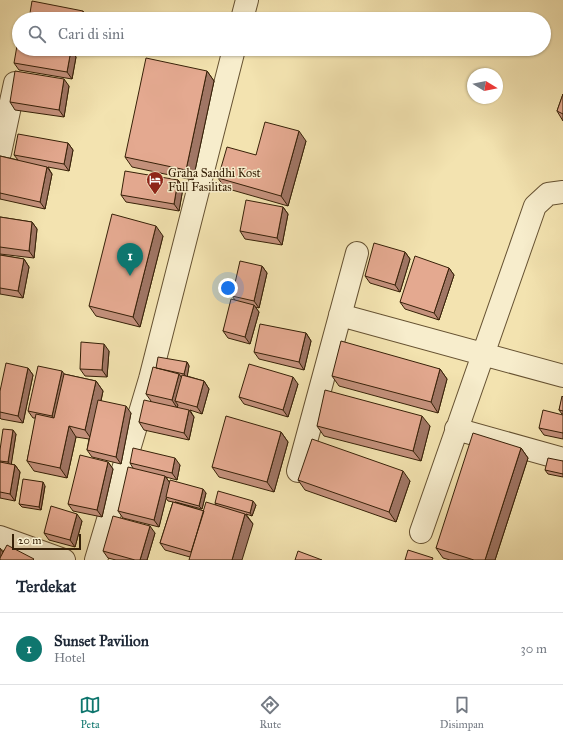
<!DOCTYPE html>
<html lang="id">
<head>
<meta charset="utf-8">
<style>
	:root { --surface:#fff; --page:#f6f6f7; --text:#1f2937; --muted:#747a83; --line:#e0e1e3; --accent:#0f766e }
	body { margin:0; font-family:"IM FELL Great Primer",serif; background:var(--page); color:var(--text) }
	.compass { position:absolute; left:467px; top:68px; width:36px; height:36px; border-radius:50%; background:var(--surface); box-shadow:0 1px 3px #0004; rotate:100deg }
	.scale { position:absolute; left:12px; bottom:10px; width:69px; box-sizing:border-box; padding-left:4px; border:2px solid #372108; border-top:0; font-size:11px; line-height:14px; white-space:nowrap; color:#372108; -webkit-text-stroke:3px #f7edcc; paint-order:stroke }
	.you { position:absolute; left:228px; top:288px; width:14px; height:14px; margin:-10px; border:3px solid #fff; border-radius:50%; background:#1a73e8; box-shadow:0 0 0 6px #1a73e833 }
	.badge { display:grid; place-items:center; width:26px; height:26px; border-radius:50%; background:var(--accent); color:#fff; font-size:13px; font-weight:700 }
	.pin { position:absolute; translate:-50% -33px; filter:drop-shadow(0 1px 2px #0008) }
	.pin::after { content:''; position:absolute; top:21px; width:14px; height:12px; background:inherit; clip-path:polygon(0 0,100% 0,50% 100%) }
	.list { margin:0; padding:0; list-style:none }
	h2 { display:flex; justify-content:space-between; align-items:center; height:52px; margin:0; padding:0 16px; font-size:17px }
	h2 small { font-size:13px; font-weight:400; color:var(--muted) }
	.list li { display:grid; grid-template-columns:26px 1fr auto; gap:12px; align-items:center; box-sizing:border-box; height:72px; padding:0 16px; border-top:1px solid var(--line) }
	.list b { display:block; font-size:15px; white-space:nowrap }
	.list p { margin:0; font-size:13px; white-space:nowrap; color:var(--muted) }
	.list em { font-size:13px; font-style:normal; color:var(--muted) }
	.icon { flex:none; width:22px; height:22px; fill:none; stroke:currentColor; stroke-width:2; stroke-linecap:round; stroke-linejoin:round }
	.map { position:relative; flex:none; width:563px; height:560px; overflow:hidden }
	.search { position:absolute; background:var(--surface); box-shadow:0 1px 3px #0004; left:12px; right:12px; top:12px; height:44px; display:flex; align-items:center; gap:10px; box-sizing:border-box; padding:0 14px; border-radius:22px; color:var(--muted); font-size:15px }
	.sheet { height:124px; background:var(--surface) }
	nav { display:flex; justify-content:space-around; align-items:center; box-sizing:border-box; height:56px; border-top:1px solid var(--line); background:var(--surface); font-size:11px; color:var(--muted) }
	nav a { display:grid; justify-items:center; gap:2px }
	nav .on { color:var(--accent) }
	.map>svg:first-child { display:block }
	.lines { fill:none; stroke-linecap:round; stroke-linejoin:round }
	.minor-casing { stroke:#665232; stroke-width:24 }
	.minor { stroke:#f7edcc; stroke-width:22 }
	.wall { fill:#c4917c; stroke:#372108 }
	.shaded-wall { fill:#a07665; stroke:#372108 }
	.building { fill:#e4a990; stroke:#372108 }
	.labels { text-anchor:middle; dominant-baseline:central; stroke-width:3; stroke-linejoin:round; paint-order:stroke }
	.poi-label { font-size:12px; fill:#372108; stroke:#f7edcc; text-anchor:start }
</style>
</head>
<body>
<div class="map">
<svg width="563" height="560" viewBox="0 0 563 560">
	<rect width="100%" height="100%" fill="#f3e3b0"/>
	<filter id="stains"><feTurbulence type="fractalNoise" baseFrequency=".005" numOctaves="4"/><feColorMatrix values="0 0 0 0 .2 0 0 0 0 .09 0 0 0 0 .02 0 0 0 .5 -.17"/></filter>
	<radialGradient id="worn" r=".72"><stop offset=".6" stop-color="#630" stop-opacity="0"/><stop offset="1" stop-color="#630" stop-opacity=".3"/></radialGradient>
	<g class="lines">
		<defs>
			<path id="minor" d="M242 19 247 0
				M0 153 15 83
				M340 315 563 376
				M456 429 563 459
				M298 471 357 253
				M421 532 535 206 548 194 563 192
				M0 537 64 560
				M96 560 150 379 234 49"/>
		</defs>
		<!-- minor casing -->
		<use href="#minor" class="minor-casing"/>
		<!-- minor -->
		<use href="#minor" class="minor"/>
	</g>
	<!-- wall -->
	<path class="wall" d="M71 50 76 57 72 79 19 70 14 63Z
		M207 71 214 81 193 180 132 167 125 157Z
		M69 86 64 117 15 110 10 102Z
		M563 94V121L557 111Z
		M306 141 288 206 225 188 218 178 256 155Z
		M68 143 73 150 69 171 48 167 52 174 45 209 0 199V156L18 160 14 155Z
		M178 180 183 188 179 211 126 202 121 195Z
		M283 207 288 214 282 245 245 239 240 231Z
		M0 217 32 222 37 229 34 258 0 254Z
		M163 236 140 327 96 316 89 306Z
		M405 252 410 259 400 292 370 283 365 276Z
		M0 255 24 259 29 267 23 298 0 294Z
		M262 266 267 273 259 308 255 307 259 312 250 344 228 338 223 331 235 300 232 296Z
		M449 268 454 275 439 320 405 309 400 302Z
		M306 333 311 341 304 370 259 359 254 352Z
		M109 351 107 377 85 376 80 369Z
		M187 362 189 366 187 376 204 381 209 389 202 414 190 410 194 417 189 440 144 430 139 422 151 401 146 394 156 368Z
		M28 368 33 375 23 423 1 419 0 418V391Z
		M440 369 447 379 438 413 339 386 332 376Z
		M64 374 96 381 103 391 101 401 131 413 121 464 92 457 87 450 89 439 76 437 67 478 34 471 27 461 36 418H33L28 411Z
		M298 384 288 417 244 404 239 397Z
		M563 397V414H562L559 410Z
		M563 415V439L544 435 539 428Z
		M317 426H430L421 461 324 436Z
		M281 432 288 442 274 492 219 477 212 467Z
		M16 434 11 464 15 465 20 472 15 501 0 498V450Z
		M521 448 528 458 495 560H450L443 558 436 548Z
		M563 461V477L548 474 545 470Z
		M108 462 113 469 102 517 73 511 68 504Z
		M130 463 180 465 177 480 166 477 169 482 206 493 202 509 175 502 204 511 216 505 215 503 256 505 252 516 246 514 253 524 190 557 165 550 160 543 173 502 168 501 166 498 159 527 123 518 118 511 133 468Z
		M298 480 410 481 396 522 305 490Z
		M45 486 41 510 22 507 19 504Z
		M82 521 75 547 49 540 44 533Z
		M155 533 147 560H116L108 558 103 551Z"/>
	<!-- shaded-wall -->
	<path class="shaded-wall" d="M83 11 88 18V19H81Z
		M71 50 76 57 72 79 67 72Z
		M207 71 214 81 193 180 186 170Z
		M64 79 69 86 64 117 59 110Z
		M299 131 306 141 288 206 281 196Z
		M68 143 73 150 69 171 64 164Z
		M47 167 52 174 45 209 40 202Z
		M178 180 183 188 179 211 174 204Z
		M283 207 288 214 282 245 277 238Z
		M32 222 37 229 34 258 29 251Z
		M156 226 163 236 140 327 133 317Z
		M405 252 410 259 400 292 395 285Z
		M24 259 29 267 23 298 18 291Z
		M262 266 267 273 259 308 254 301Z
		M449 268 454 275 439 320 434 313Z
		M254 305 259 312 250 344 245 337Z
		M306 333 311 341 304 370 299 362Z
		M104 344 109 351 107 377 102 370Z
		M187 362 189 366 187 378 184 374Z
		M28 368 33 375 23 423 18 416Z
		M440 369 447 379 438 413 431 402Z
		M62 371 67 378 57 423 52 416Z
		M179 374 184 381 175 401 178 405 177 408 172 400Z
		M293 377 298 384 288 417 283 410Z
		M96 381 103 391 92 440 85 430Z
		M204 381 209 389 202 414 197 407Z
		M126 406 131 413 121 464 116 457Z
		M189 410 194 417 189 440 184 433Z
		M422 416 430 426 421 461 413 451Z
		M69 426 76 437 67 478 60 468Z
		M13 430 16 434 11 466 8 462Z
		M281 432 288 442 274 492 267 482Z
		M521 448 528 458 495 560H485Z
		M175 458 180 465 177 480 172 473Z
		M108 462 113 469 102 517 97 510Z
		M15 465 20 472 15 501 10 494Z
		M403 471 410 481 396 522 389 512Z
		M165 476 170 483 159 527 154 520Z
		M43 482 45 486 41 510 39 507Z
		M203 489 206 493 202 509 199 506Z
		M253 501 256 505 252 516 250 513Z
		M77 514 82 521 75 547 70 540Z
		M245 514 253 524 242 560H232Z
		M150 526 155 533 147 560H140Z
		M0 548 4 554 0 560Z"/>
	<!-- building -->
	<path class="building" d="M32 1 83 11 81 19H29Z
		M18 40H19V49H65L71 50 67 72 14 63Z
		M146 58 207 71 186 170 125 157Z
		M15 71 64 79 59 110 10 102Z
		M563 94V114L557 111Z
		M265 122 299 131 281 196 218 178 227 147 256 155Z
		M18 134 68 143 64 164 14 155Z
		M0 156 47 167 40 202 0 193Z
		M125 171 178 180 174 204 121 195Z
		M246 200 283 207 277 238 240 231Z
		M112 214 156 226 133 317 89 306Z
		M0 217 32 222 29 251 0 247Z
		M374 243 405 252 395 285 365 276Z
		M0 255 24 259 18 291 0 288Z
		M415 256 449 268 434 313 400 302Z
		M240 261 262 266 254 301 232 296Z
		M231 299 254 305 245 337 223 331Z
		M260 324 306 333 299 362 254 352Z
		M341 341 440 369 431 402 332 376Z
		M81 342 104 344 102 370 80 369Z
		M158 357 187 362 184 374 156 368Z
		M6 363 28 368 18 416 0 412V391Z
		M249 364 293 377 283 410 239 397Z
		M38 366 62 371 52 416 28 411Z
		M153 367 179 374 172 400 146 394Z
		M64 374 96 381 85 430 69 426 60 468 27 461 36 414 54 418Z
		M182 375 204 381 197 407 175 401Z
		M325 390 422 416 413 451 317 426Z
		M562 396 563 397V411L559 410Z
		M98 400 126 406 116 457 87 450Z
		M144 400 189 410 184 433 139 422Z
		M543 410 563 415V433L539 428Z
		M226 416 281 432 267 482 212 467Z
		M3 429 13 430 8 462 0 461V450Z
		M473 433 521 448 485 560H474L436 548Z
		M312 439 403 471 389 512 298 480Z
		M133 448 175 458 172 473 130 463Z
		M80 455 108 462 97 510 68 504Z
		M548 458 563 461V474L545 470Z
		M0 462 15 465 10 494 0 492Z
		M128 467 165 476 154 520 118 511Z
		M23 479 43 482 39 507 19 504Z
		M170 480 203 489 199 506 166 497Z
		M218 491 253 501 250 513 215 503Z
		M173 502 204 511 191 552 160 543Z
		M206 502 245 514 232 560H189Z
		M51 506 77 514 70 540 44 533Z
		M113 516 150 526 140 560H135L103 551Z
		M7 545 34 559 33 560H0V558Z
		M408 550 433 558 432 560H405Z
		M298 551 322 560H295Z"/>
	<!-- icons -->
	<defs>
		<symbol id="hotel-pin" viewBox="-11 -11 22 30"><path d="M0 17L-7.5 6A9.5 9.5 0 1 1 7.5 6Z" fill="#8f2418" stroke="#f7edcc"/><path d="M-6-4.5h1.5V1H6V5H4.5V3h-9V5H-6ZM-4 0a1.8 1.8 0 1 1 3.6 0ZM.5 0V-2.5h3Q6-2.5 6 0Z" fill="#fff"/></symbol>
	</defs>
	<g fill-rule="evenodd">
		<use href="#hotel-pin" x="145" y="170" width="20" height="27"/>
	</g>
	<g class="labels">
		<!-- poi labels -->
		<g class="poi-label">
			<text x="168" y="173">Graha Sandhi Kost<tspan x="168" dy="14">Full Fasilitas</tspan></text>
		</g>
	</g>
	<rect width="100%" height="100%" filter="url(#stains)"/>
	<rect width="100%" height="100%" fill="url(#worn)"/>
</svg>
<svg class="compass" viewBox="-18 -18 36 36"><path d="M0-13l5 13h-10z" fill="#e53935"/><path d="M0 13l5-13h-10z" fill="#747a83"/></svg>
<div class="scale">20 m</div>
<div class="you"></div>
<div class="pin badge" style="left:130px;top:276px">1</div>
<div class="search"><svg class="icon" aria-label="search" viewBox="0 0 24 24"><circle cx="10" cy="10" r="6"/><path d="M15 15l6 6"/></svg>Cari di sini</div>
</div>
<section class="sheet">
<h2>Terdekat<small></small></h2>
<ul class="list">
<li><span class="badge">1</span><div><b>Sunset Pavilion</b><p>Hotel</p></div><em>30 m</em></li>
</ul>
</section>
<nav>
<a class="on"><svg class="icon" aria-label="map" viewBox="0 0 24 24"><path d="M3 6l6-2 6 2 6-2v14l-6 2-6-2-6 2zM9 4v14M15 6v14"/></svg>Peta</a>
<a><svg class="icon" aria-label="directions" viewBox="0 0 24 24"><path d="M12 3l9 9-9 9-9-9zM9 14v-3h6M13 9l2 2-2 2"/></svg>Rute</a>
<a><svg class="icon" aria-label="saved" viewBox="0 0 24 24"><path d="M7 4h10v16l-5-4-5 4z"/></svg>Disimpan</a>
</nav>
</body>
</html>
